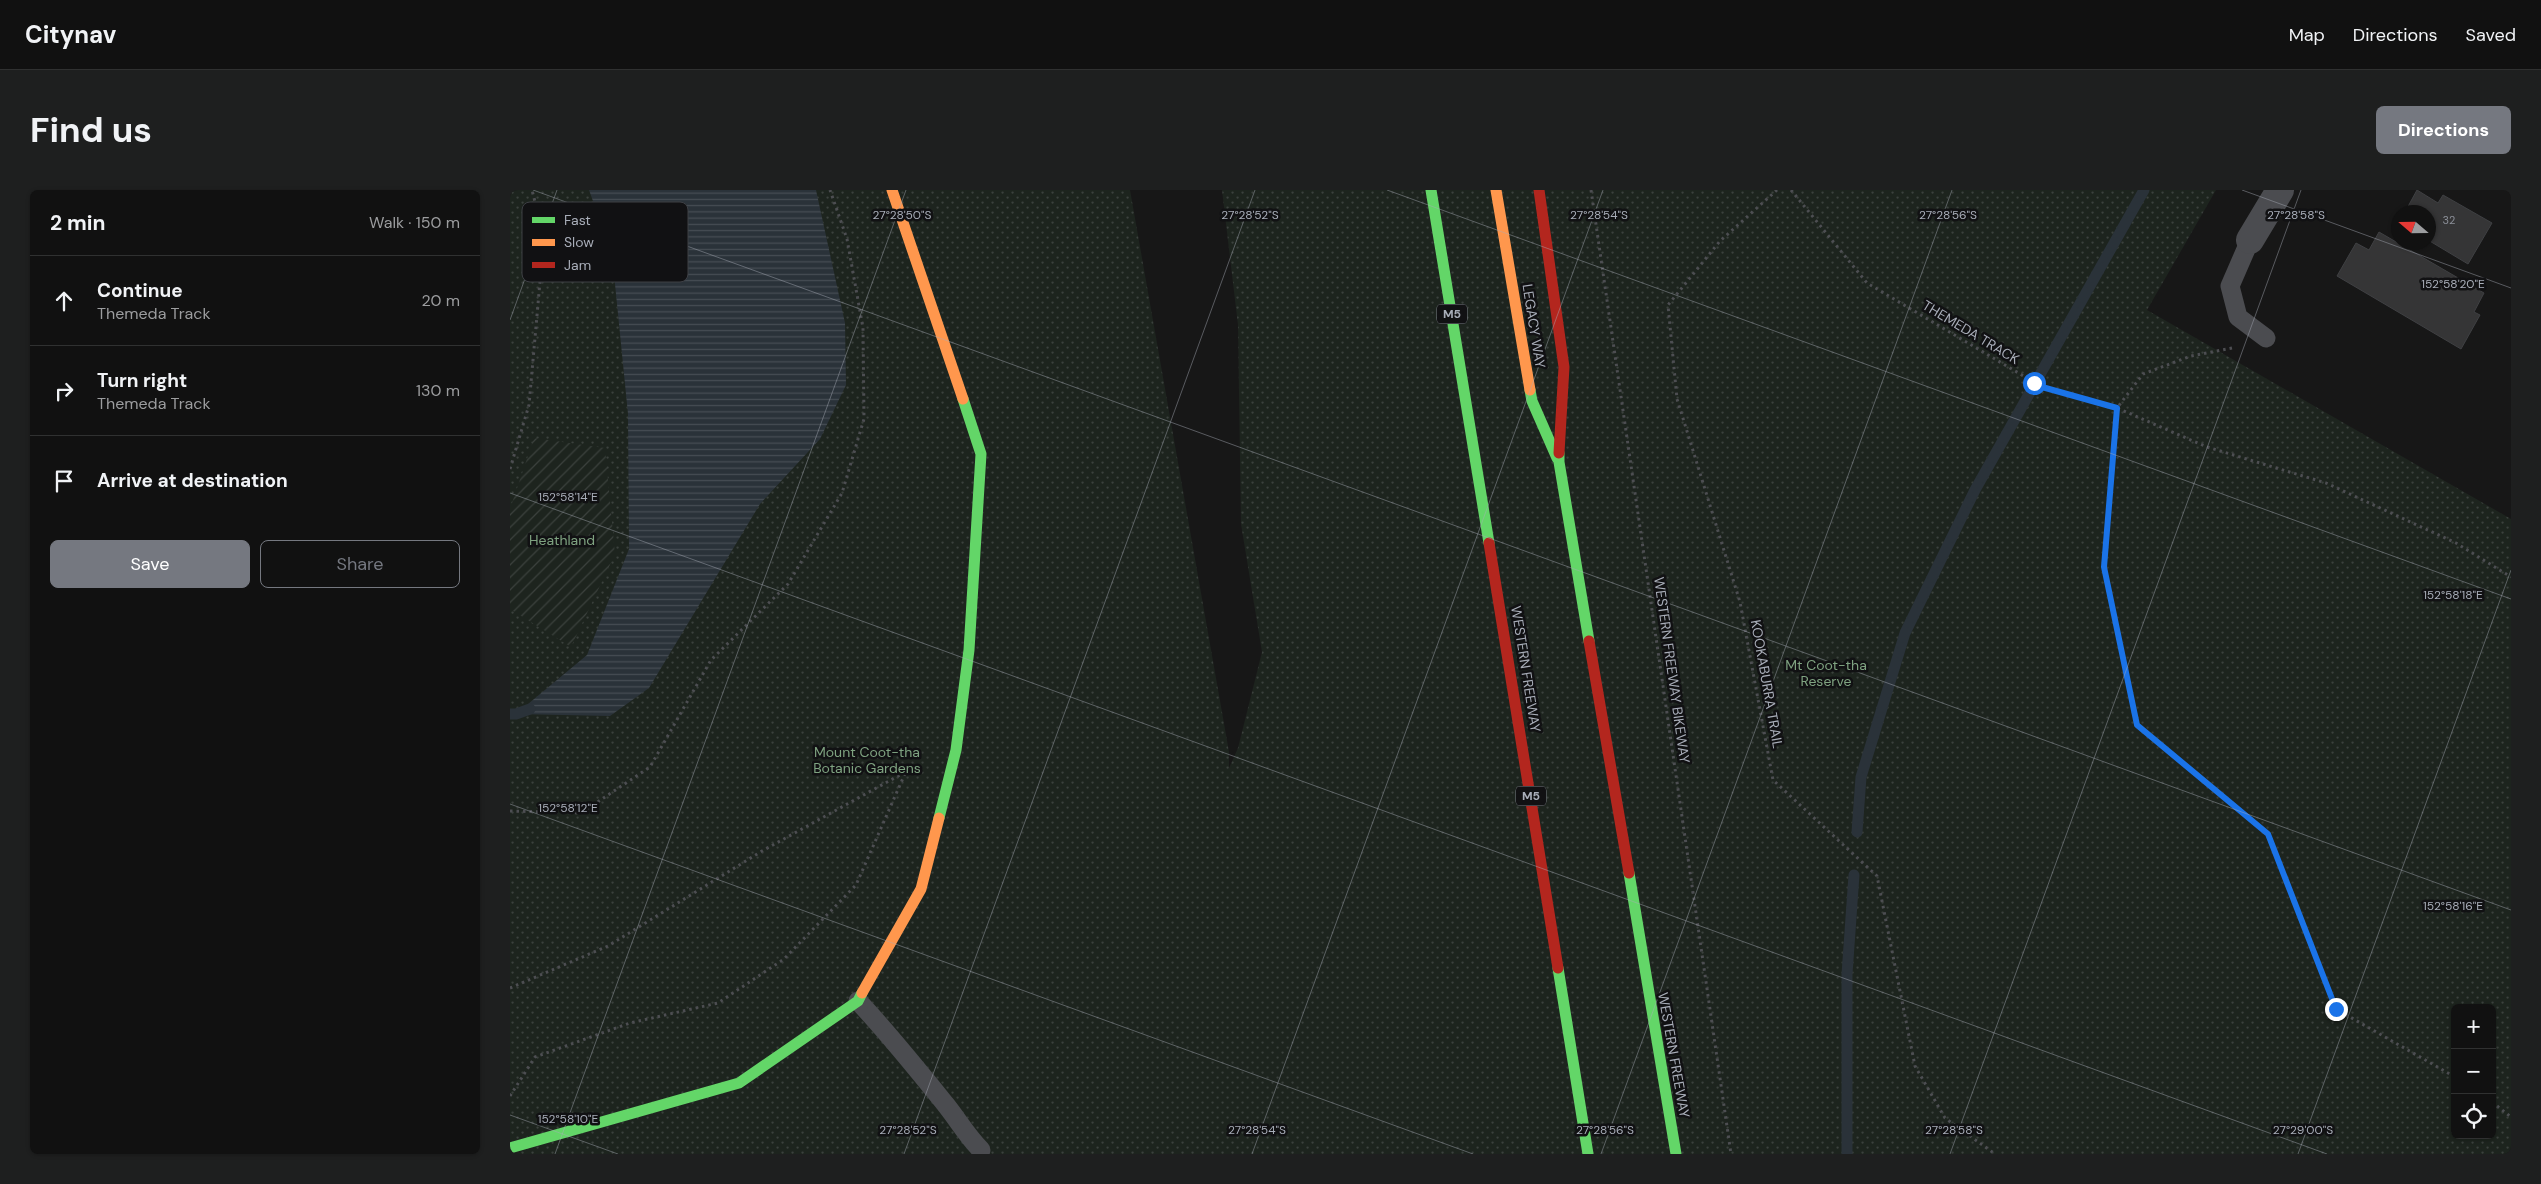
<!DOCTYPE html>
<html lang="en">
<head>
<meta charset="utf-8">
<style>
	:root { --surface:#111; --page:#1e1f1f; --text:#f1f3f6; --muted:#9c9d9f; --line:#303131; --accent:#757880 }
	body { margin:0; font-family:"DM Sans",sans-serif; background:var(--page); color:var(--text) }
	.controls { position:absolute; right:15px; bottom:15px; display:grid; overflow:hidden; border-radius:8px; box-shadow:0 1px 4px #0004 }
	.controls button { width:45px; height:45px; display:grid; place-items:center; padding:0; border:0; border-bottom:1px solid var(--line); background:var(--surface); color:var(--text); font:25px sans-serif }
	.compass { position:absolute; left:1881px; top:15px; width:45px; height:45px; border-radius:50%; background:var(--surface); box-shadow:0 1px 4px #0004; rotate:290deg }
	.stop { position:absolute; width:15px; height:15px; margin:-11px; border:4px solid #1a73e8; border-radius:50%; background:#fff }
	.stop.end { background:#1a73e8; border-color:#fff; box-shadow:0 1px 5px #0008 }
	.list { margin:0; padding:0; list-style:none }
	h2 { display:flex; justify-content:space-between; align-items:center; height:65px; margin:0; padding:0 20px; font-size:21px }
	h2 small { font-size:16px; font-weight:400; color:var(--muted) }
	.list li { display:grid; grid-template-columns:32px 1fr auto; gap:15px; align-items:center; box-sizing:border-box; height:90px; padding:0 20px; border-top:1px solid var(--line) }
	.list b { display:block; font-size:19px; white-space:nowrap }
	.list p { margin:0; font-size:16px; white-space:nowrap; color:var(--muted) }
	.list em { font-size:16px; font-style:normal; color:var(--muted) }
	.actions { display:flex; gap:10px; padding:15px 20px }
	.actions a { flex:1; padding:11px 0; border:1px solid var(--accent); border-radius:8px; text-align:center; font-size:18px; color:var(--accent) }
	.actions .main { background:var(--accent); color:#fff }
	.icon { flex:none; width:28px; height:28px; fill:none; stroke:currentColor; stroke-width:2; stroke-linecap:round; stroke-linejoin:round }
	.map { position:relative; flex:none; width:2001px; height:964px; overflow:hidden; border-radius:8px }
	header { display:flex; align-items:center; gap:30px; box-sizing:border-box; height:70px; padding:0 25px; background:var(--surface); border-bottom:1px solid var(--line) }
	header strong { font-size:24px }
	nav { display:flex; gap:28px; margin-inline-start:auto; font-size:18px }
	.intro { display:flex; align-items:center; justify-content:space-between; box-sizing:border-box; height:120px; padding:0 30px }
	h1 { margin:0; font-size:35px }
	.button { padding:12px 22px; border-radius:8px; background:var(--accent); color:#fff; font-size:18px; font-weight:700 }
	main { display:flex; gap:30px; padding:0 30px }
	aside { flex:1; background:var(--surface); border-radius:8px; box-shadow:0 1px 4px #0004 }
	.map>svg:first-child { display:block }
	.park { fill:url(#park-dots); fill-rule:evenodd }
	.garden { fill:url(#garden-furrows) }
	.water { fill:url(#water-rules) }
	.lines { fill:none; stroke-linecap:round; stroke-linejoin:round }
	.stream { stroke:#2a3239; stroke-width:11 }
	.building { fill:#353536; stroke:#3f4043 }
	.path { stroke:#4d4e52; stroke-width:3; stroke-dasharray:2.5 4; stroke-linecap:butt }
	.lane { stroke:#4b4c50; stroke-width:19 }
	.street { stroke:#4b4c50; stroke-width:28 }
	.fast { stroke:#63d668; stroke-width:11 }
	.slow { stroke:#ff974d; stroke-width:11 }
	.jam { stroke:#b3261e; stroke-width:11 }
	.route { stroke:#1a73e8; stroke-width:6 }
	.ticks { fill:none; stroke:#a8adb8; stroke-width:1; stroke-opacity:0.45 }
	.labels { text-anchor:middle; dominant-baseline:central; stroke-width:5; stroke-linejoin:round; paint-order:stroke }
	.number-label { font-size:11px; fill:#8b8f98 }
	.shield { fill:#111113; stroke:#7b7e86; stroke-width:1 }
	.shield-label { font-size:12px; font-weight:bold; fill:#a8adb8 }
	.street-label { font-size:14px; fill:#a8adb8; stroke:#111113 }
	.park-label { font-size:14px; fill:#7fa381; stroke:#111113 }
	.key { fill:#111113; stroke:#3e4045; stroke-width:1 }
	.key-label { font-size:14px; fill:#a8adb8 }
	.ticks-label { font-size:12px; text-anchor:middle; fill:#a8adb8; stroke:#111113; stroke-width:5; stroke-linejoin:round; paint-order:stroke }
</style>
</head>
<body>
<header>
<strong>Citynav</strong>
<nav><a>Map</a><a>Directions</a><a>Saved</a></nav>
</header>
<div class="intro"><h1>Find us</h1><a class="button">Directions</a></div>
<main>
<aside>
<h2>2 min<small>Walk · 150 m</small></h2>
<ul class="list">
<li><svg class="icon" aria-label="ahead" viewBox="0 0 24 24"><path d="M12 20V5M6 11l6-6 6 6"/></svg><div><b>Continue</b><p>Themeda Track</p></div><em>20 m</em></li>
<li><svg class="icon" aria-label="right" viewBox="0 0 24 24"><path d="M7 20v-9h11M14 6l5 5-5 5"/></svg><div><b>Turn right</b><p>Themeda Track</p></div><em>130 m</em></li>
<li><svg class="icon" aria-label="arrive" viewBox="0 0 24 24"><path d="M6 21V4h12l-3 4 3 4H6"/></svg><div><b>Arrive at destination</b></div></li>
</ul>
<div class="actions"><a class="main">Save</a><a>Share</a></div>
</aside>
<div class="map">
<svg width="2001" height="964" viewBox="0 0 2001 964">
	<defs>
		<pattern id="park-dots" width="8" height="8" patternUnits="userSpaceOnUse" patternTransform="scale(1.25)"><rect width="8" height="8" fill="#1d241e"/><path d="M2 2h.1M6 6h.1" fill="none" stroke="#3b413d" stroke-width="1.8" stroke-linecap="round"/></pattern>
		<pattern id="garden-furrows" width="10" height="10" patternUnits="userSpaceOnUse" patternTransform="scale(1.25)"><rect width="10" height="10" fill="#1d241e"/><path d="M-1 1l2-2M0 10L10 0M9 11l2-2" fill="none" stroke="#3b413d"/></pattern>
		<pattern id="water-rules" width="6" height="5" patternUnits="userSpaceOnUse" patternTransform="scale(1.25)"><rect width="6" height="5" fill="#2a3239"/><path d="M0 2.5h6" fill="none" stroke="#464d54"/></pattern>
	</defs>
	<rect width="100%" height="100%" fill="#171717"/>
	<!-- park -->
	<path class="park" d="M0 0H620L719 562V578L728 558 752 462 731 334 728 135 712 0H1706L1637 120 2001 329V964H0ZM1945 818H1982V945H1945Z"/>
	<!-- garden -->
	<path class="garden" d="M24 248 95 258 105 364 61 457 0 419V319Z"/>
	<!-- water -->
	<path class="water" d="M79 0H306L335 133 336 195 310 249 250 314 139 498 100 526 6 524 77 465 119 359 118 224 102 64Z"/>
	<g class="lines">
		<!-- stream -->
		<path class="stream" d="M0 524H6L20 519
			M1347 642 1351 587 1395 443 1465 300 1634 0
			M1337 964V784L1344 685"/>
	</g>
	<!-- building -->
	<path class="building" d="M1907 0 1928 13 1933 5 1982 33 1958 74 1918 50V22H1895Z
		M1869 42 1974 103 1964 122 1970 125 1951 159 1827 86 1846 53 1859 60Z"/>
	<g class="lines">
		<!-- path -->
		<path class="path" d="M1081 0 1221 964
			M1267 0 1210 51 1158 115 1167 209 1230 412 1263 590 1367 686 1405 876 1435 928 1485 964
			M1281 0 1357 93 1532 197 1607 218 1594 377 1627 535 1759 644 1826 819 1945 887
			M34 47 89 40
			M1722 158 1681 166 1633 184 1607 218 1697 257 1816 293 1946 353 2001 387
			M0 279 19 215 34 47 22 0
			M0 621 71 623 140 577 201 470 278 394 332 303 354 229 353 138 337 49 320 0
			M0 798 98 756 252 661 408 575
			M0 906 25 867 120 833 208 813 274 769 346 695 397 579
			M1982 912 2001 927"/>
		<!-- lane -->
		<path class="lane" d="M1740 50 1720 96 1728 127 1756 148
			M348 811C379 844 407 879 436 915 448 930 457 946 471 960"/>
		<!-- street -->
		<path class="street" d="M1740 50 1770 0"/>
		<!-- fast -->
		<path class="fast" d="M921 0 979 353
			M1020 200 1022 211 1047 268
			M1049 263V272L1079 451
			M429 628 446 560 459 460 471 264 453 209
			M1119 683 1166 964
			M1048 778 1078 964
			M0 958 229 893 348 811 352 803"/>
		<!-- slow -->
		<path class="slow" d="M382 0 453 209
			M986 0 1020 200
			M352 803 411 699 429 628"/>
		<!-- jam -->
		<path class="jam" d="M1029 0 1054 177 1049 263
			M979 353 1048 778
			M1079 451 1119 683"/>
	</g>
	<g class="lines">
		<!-- route -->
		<path class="route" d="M1524 193 1532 197 1607 218 1594 377 1627 535 1758 644 1826 819"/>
	</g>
	<!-- ticks -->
	<path class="ticks" d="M23 0 2001 720M877 0 2001 409M1732 0 2001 98M0 130 47 0M0 303 1817 964M0 614 963 964M0 925 108 964M45 964 396 0M394 964 745 0M742 964 1093 0M1091 964 1442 0M1440 964 1791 0M1788 964 2001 380"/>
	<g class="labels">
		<!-- number labels -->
		<g class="number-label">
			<text x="1939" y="30">32</text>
		</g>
		<!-- shield labels -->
		<g class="shield">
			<rect x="927" y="114.5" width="30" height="19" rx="4"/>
			<rect x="1006" y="596.5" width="30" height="19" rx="4"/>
		</g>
		<g class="shield-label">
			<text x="942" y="124">M5</text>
			<text x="1021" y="606">M5</text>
		</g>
		<!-- street labels -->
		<g class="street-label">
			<text transform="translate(1024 136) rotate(81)">LEGACY WAY</text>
			<text transform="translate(1461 142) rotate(31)">THEMEDA TRACK</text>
			<text transform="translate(1016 479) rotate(81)">WESTERN FREEWAY</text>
			<text transform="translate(1162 480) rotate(82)">WESTERN FREEWAY BIKEWAY</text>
			<text transform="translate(1257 494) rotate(80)">KOOKABURRA TRAIL</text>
			<text transform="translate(1164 865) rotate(80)">WESTERN FREEWAY</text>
		</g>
		<!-- park labels -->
		<g class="park-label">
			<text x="52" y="350">Heathland</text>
			<text x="1316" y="475">Mt Coot-tha<tspan x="1316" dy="16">Reserve</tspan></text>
			<text x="357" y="562">Mount Coot-tha<tspan x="357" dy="16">Botanic Gardens</tspan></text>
		</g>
	</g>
	<!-- legend -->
	<rect x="12" y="12" width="166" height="80" rx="8" class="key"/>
	<rect x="22" y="27" width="23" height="6" fill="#63d668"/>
	<rect x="22" y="49" width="23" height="7" fill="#ff974d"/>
	<rect x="22" y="72" width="23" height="6" fill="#b3261e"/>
	<g class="key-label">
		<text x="54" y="35">Fast</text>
		<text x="54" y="57">Slow</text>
		<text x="54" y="80">Jam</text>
	</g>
	<g class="ticks-label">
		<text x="392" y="29">27°28'50"S</text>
		<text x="740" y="29">27°28'52"S</text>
		<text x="1089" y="29">27°28'54"S</text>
		<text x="1438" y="29">27°28'56"S</text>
		<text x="1786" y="29">27°28'58"S</text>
		<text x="1943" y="98">152°58'20"E</text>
		<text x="58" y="311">152°58'14"E</text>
		<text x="1943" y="409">152°58'18"E</text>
		<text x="58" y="622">152°58'12"E</text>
		<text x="1943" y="720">152°58'16"E</text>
		<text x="58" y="933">152°58'10"E</text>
		<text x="398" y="944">27°28'52"S</text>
		<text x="747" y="944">27°28'54"S</text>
		<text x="1095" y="944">27°28'56"S</text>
		<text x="1444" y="944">27°28'58"S</text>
		<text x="1793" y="944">27°29'00"S</text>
	</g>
</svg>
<div class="controls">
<button>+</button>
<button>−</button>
<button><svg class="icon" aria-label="locate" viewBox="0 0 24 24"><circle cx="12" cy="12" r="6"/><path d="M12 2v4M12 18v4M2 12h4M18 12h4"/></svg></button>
</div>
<svg class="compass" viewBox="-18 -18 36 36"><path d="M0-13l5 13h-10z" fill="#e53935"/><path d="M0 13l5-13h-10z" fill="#9c9d9f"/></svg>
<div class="stop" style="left:1524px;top:193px"></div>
<div class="stop end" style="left:1826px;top:819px"></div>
</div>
</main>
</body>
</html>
